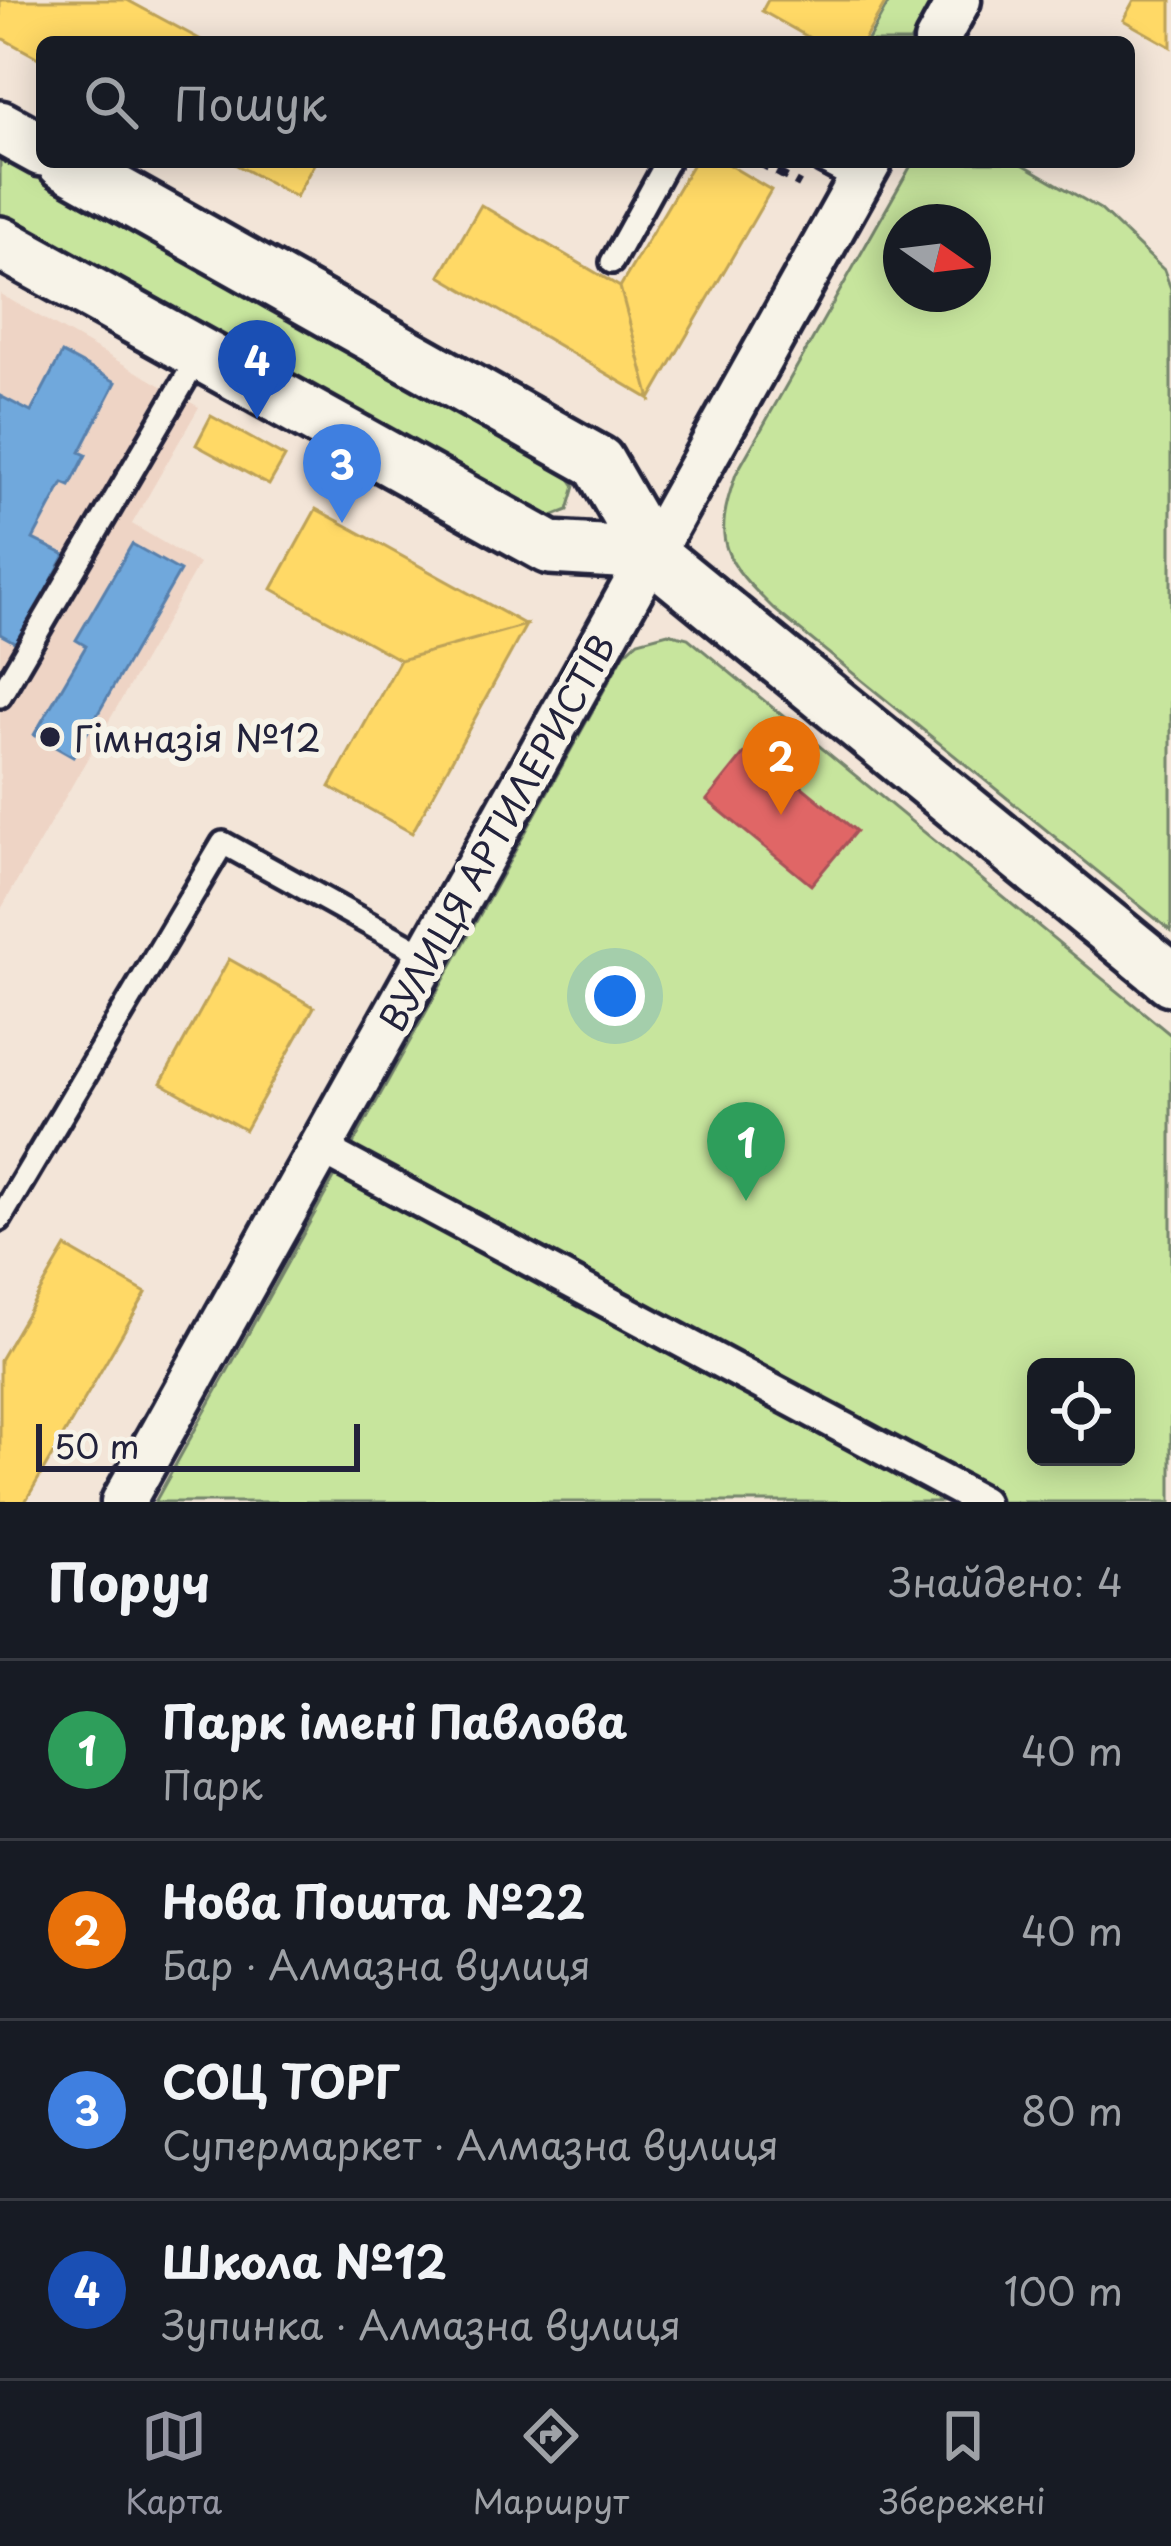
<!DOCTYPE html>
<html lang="uk">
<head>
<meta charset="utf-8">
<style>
	:root { --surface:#171b24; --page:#242831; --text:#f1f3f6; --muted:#9ea1a6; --line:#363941; --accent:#9495a2 }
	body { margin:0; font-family:"Playpen Sans",sans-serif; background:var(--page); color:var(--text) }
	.controls { position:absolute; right:36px; bottom:36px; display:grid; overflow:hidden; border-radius:18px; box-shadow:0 6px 30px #0003 }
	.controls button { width:108px; height:108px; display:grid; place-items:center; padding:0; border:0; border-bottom:3px solid var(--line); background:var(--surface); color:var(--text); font:60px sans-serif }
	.compass { position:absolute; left:883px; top:204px; width:108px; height:108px; border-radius:50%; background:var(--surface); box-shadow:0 6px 30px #0003; rotate:104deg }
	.scale { position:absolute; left:36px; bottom:30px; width:324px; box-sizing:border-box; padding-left:12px; border:6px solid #22223b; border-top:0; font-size:33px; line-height:42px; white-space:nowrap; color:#22223b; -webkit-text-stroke:9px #f7f3e8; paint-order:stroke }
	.you { position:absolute; left:615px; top:996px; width:42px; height:42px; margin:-30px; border:9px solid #fff; border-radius:50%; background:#1a73e8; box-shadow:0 0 0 18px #1a73e833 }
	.badge { display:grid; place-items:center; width:78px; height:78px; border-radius:50%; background:var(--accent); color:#fff; font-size:39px; font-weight:700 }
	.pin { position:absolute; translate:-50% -99px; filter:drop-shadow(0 3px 6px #0008) }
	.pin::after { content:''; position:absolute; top:63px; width:42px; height:36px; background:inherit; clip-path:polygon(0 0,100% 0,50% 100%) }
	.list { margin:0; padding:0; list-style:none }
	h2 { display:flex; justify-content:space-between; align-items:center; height:156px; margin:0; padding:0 48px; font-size:51px }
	h2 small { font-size:39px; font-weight:400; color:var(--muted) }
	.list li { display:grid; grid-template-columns:78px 1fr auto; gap:36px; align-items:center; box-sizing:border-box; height:180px; padding:0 48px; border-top:3px solid var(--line) }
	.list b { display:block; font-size:45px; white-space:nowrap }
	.list p { margin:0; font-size:39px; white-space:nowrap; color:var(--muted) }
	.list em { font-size:39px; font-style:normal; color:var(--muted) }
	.icon { flex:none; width:66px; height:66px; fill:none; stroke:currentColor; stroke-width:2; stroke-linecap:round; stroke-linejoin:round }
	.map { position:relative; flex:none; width:1171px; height:1502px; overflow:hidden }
	.search { position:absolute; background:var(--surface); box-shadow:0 6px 30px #0003; left:36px; right:36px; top:36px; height:132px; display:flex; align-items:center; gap:30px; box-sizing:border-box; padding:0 42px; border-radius:18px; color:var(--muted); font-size:45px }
	.sheet { height:876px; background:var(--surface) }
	nav { display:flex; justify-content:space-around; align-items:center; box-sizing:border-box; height:168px; border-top:3px solid var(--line); background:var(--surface); font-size:33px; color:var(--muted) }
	nav a { display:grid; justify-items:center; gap:6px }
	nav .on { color:var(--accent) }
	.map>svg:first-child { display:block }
	.built { fill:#eed4c5 }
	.green { fill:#c7e59d; stroke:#74846c; stroke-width:3; fill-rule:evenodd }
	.homes { fill:#ffd966; stroke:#bda259; stroke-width:3 }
	.shops { fill:#e06666; stroke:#a75259; stroke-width:3 }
	.schools { fill:#6fa8dc; stroke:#5880ac; stroke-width:3 }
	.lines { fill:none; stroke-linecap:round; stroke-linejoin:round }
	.service-casing { stroke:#22223b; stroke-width:30 }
	.pedestrian-casing { stroke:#22223b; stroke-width:39 }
	.minor-casing { stroke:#22223b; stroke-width:51 }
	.tertiary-casing { stroke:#22223b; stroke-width:60 }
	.path { stroke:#22223b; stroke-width:8; stroke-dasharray:12 9; stroke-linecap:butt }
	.service { stroke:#f7f3e8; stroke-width:21 }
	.pedestrian { stroke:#f7f3e8; stroke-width:30 }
	.minor { stroke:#f7f3e8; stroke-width:42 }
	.tertiary { stroke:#f7f3e8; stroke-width:51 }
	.poi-dot { fill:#22223b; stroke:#f7f3e8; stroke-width:4.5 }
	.labels { text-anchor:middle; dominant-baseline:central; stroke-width:12; stroke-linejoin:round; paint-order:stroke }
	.poi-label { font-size:36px; fill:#22223b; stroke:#f7f3e8; text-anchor:start }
	.street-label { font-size:36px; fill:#22223b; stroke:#f7f3e8 }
</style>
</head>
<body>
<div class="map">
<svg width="1171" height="1502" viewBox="0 0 1171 1502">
	<rect width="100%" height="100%" fill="#f3e5d8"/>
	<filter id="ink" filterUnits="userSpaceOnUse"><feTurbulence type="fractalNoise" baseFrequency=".00833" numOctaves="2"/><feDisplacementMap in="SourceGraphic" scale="24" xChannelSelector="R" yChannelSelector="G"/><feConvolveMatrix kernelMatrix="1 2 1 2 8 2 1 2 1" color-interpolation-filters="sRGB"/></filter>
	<g filter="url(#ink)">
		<!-- built -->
		<path class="built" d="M0 294 199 407 132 524 199 564 0 911Z"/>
		<!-- green -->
		<path class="green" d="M890 0H933L910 42H867Z
			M0 153 561 466 575 486 568 510 545 519 0 219Z
			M913 162H1019L1100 209 1164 270 1171 289V931L775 610C724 560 711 544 736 474ZM901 222H973V294H901Z
			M668 633 688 638 1171 1035V1502H155L624 654 638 641ZM1036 1367H1126V1457H1036Z"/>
		<!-- homes -->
		<path class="homes" d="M0 0H127L205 42H42V60L0 37Z
			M768 0H887L863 42H817L762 11Z
			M1134 0H1171V47L1123 20Z
			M231 162H315L296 197Z
			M694 162H724L771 190 650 399 620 287Z
			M481 205 620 287 650 399 440 276Z
			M211 416 285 457 269 485 196 445Z
			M316 509 342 523 526 625 400 660 272 589Z
			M526 625 412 833 330 787 400 660Z
			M229 959 314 1007 245 1130 161 1083Z
			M66 1247 146 1293 25 1502H0V1360Z"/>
		<!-- shops -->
		<path class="shops" d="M751 745 856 831 811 885 707 800Z"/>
		<!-- schools -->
		<path class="schools" d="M62 353 116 382 80 452 86 455 70 486 63 483 33 539 65 555 18 644 0 634V396L31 412Z
			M132 544 180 571 73 757 34 735 86 646 76 640Z"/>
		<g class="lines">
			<defs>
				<path id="service" d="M823 162 859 181
					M612 262 667 162
					M0 696 200 354
					M0 1219 223 843 427 956"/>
				<path id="pedestrian" d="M320 1148 982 1502"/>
				<path id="minor" d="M936 42 959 0
					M123 1502 870 162"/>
				<path id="tertiary" d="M0 127 42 150
					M63 162 598 462 651 554 1171 979
					M0 243 550 548 651 554"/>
			</defs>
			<!-- service casing -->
			<use href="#service" class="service-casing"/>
			<!-- pedestrian casing -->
			<use href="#pedestrian" class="pedestrian-casing"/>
			<!-- minor casing -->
			<use href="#minor" class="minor-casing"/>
			<!-- tertiary casing -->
			<use href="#tertiary" class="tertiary-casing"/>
			<!-- path -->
			<path class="path" d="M758 162 800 185"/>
			<!-- service -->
			<use href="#service" class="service"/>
			<!-- pedestrian -->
			<use href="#pedestrian" class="pedestrian"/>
			<!-- minor -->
			<use href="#minor" class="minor"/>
			<!-- tertiary -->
			<use href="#tertiary" class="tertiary"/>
		</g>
	</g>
	<!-- markers -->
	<circle class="poi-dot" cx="50" cy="737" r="12"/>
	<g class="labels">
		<!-- poi labels -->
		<g class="poi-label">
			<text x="74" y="737">Гімназія №12</text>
		</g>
		<!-- street labels -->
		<g class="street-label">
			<text transform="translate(496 832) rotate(-61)">ВУЛИЦЯ АРТИЛЕРИСТІВ</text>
		</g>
	</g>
</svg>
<div class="controls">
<button><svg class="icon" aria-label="locate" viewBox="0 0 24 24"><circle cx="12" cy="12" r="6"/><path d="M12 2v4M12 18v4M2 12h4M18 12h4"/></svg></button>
</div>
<svg class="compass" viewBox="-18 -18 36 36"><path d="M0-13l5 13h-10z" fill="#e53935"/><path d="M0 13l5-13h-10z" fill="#9ea1a6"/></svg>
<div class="scale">50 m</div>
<div class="you"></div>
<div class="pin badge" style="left:746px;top:1201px;background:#2e9e5b">1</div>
<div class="pin badge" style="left:781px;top:815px;background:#e8710a">2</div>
<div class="pin badge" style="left:342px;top:523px;background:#3f7fe0">3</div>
<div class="pin badge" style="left:257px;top:419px;background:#1a4fb4">4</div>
<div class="search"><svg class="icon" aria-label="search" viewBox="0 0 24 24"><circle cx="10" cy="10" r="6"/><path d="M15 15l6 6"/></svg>Пошук</div>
</div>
<section class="sheet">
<h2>Поруч<small>Знайдено: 4</small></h2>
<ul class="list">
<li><span class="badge" style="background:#2e9e5b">1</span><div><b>Парк імені Павлова</b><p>Парк</p></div><em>40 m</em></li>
<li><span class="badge" style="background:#e8710a">2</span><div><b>Нова Пошта №22</b><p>Бар · Алмазна вулиця</p></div><em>40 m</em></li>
<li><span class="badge" style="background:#3f7fe0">3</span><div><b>СОЦ ТОРГ</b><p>Супермаркет · Алмазна вулиця</p></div><em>80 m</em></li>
<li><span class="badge" style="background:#1a4fb4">4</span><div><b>Школа №12</b><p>Зупинка · Алмазна вулиця</p></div><em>100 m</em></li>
</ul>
</section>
<nav>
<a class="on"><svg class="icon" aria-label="map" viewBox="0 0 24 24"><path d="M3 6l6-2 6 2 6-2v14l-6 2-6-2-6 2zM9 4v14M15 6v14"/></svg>Карта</a>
<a><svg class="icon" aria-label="directions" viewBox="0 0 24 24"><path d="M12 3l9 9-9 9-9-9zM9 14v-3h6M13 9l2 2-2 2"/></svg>Маршрут</a>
<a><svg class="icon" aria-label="saved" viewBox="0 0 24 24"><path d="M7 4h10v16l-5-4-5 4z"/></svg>Збережені</a>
</nav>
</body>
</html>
